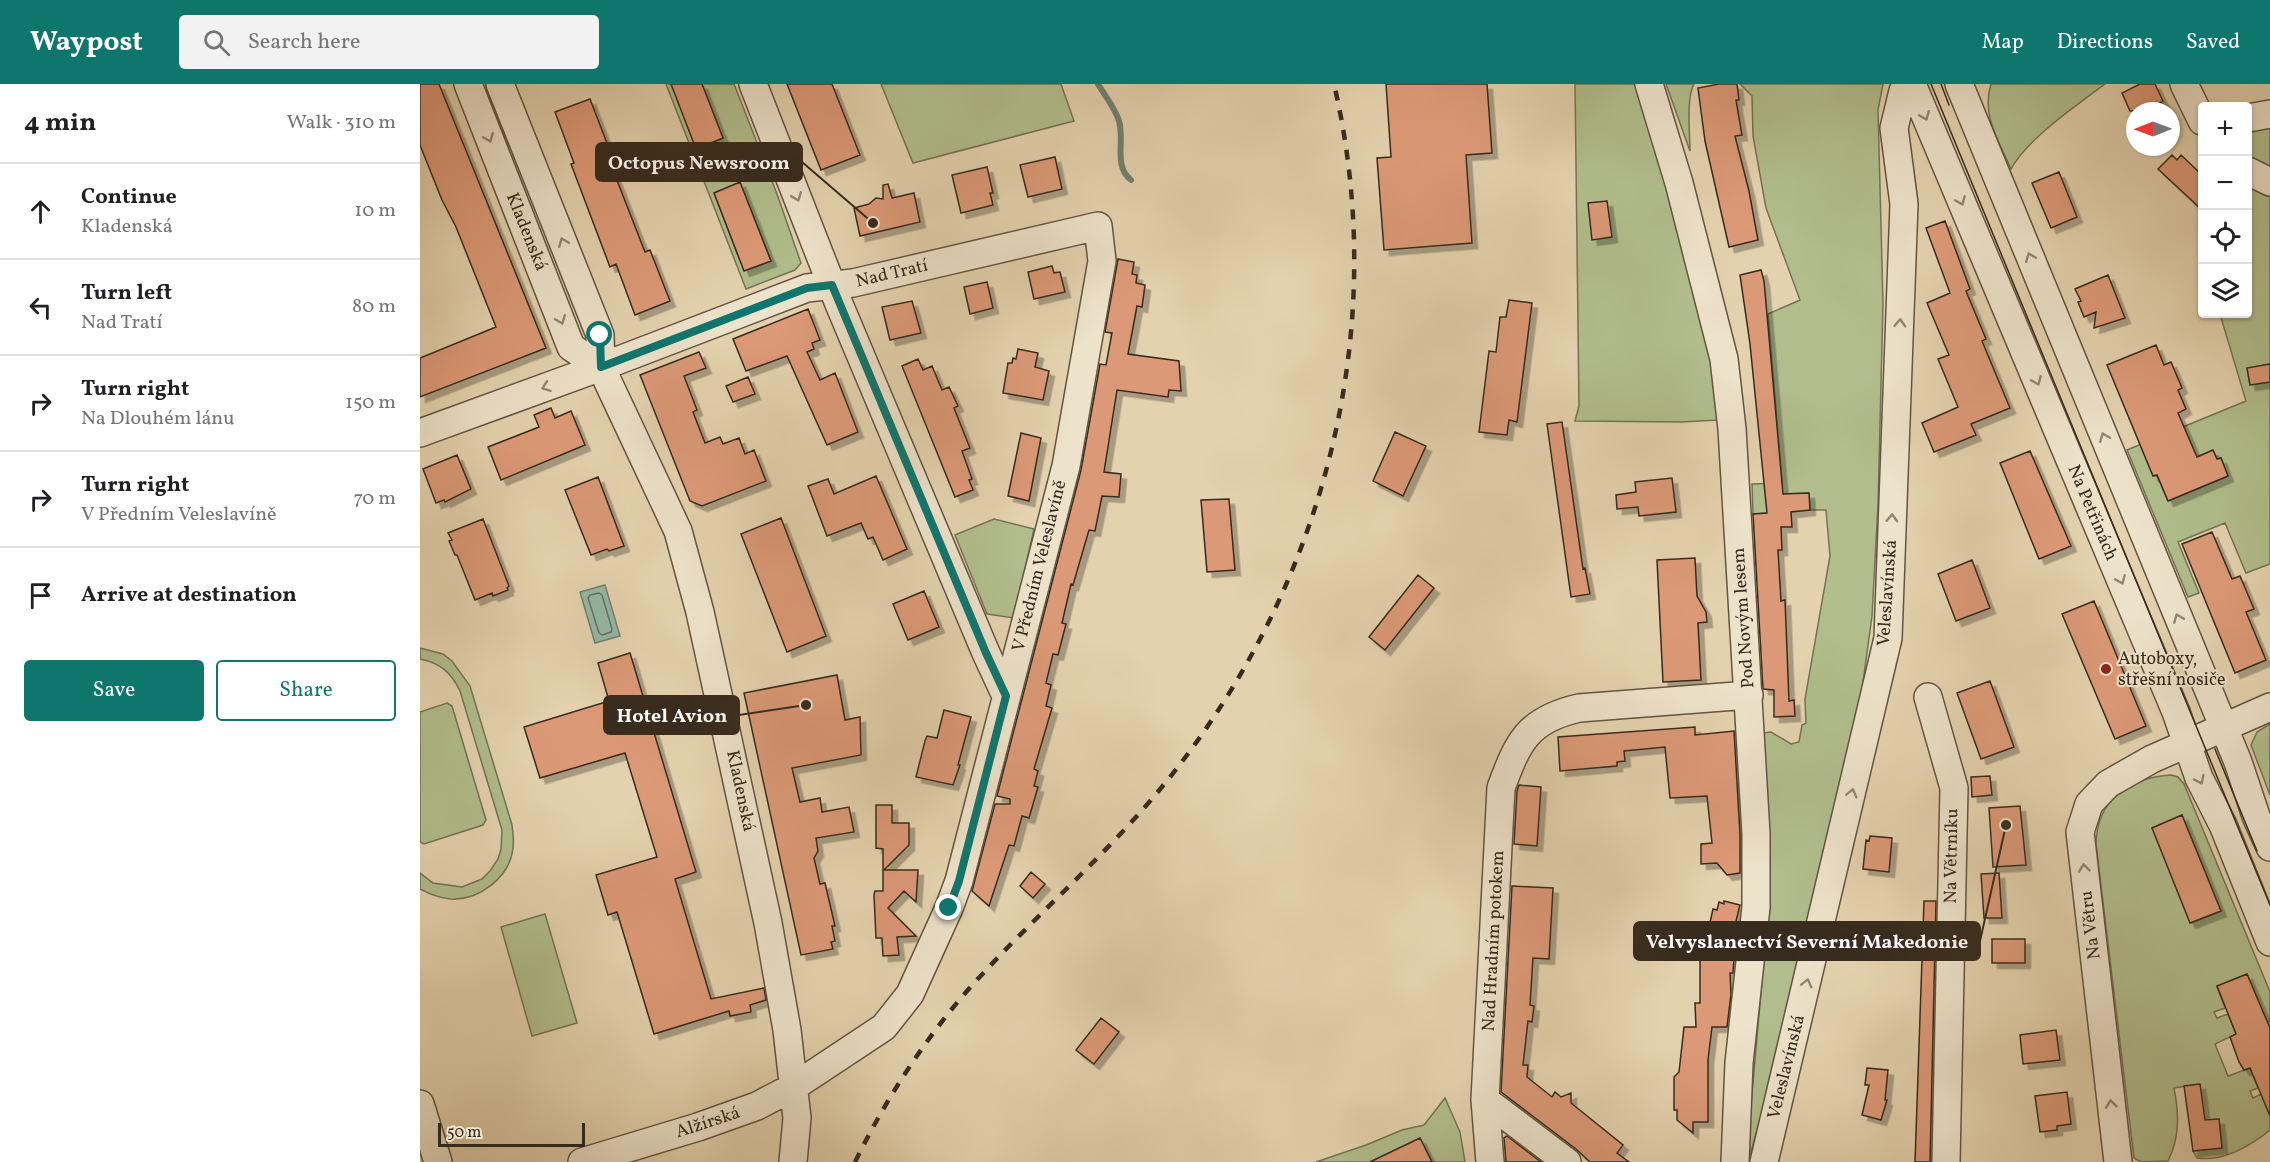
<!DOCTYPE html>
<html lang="en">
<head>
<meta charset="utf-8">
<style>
	:root { --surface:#fff; --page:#f2f2f2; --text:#202124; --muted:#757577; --line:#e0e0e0; --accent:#0f766e }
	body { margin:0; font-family:Vollkorn,serif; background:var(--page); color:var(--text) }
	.controls { position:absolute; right:18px; top:18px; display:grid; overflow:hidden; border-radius:6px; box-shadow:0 2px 4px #0004 }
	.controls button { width:54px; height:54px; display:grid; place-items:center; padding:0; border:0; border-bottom:2px solid var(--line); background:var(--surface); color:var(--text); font:30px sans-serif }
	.compass { position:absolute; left:1706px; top:18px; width:54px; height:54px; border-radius:50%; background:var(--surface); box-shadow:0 2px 4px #0004; rotate:269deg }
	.scale { position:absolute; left:18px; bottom:15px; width:147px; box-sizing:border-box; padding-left:6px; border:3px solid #372b1e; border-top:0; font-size:16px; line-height:21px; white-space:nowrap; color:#372b1e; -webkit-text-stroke:4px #ede2ca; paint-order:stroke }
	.stop { position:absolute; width:18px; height:18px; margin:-14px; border:4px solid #0f766e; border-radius:50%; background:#fff }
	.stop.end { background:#0f766e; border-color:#fff; box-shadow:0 2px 6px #0008 }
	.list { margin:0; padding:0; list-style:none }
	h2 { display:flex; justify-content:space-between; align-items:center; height:78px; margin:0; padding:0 24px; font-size:26px }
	h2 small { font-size:20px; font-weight:400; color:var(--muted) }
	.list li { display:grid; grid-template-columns:39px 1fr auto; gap:18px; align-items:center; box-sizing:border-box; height:96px; padding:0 24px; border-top:2px solid var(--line) }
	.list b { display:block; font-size:22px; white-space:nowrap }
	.list p { margin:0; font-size:20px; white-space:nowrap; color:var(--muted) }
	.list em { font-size:20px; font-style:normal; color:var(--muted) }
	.actions { display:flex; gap:12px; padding:18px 24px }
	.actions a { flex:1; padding:14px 0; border:2px solid var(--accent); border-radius:6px; text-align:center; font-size:21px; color:var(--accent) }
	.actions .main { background:var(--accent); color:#fff }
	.icon { flex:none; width:33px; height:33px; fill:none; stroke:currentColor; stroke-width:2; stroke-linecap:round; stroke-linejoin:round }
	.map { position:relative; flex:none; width:1850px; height:1078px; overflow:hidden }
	header { display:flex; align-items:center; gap:36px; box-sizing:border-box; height:84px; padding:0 30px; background:var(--accent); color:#fff }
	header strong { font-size:28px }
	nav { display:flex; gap:33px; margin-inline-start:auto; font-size:21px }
	.search { width:420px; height:54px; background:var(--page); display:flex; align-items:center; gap:15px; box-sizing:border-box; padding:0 21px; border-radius:6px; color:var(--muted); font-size:22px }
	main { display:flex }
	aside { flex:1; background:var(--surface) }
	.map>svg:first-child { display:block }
	.green { fill:#b1bd8c; stroke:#747455; stroke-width:1.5; fill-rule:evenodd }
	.water { fill:#96b8a7; stroke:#708070; stroke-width:1.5 }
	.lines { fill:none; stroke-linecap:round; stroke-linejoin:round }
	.shore { stroke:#667262; stroke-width:1.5 }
	.stream { stroke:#708070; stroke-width:6 }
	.building { fill:#dc9977; stroke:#372b1e; stroke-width:1.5; filter:url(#shadow) }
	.minor-casing { stroke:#625542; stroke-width:30 }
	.minor { stroke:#ede2ca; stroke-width:27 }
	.tram { stroke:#372b1e; stroke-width:1.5 }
	.rail { stroke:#372b1e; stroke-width:4.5; stroke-dasharray:10 10; stroke-linecap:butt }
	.oneway { stroke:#928674 }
	.route { stroke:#0f766e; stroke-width:8 }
	.poi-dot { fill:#8f2418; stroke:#ede2ca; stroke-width:2 }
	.labels { text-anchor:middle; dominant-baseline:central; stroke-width:4.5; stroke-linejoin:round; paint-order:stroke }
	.street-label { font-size:18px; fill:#372b1e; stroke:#ede2ca }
	.poi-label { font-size:18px; fill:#372b1e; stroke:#ede2ca; text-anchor:start }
	.leader { fill:none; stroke:#372b1e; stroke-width:2 }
	.callout-dot { fill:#372b1e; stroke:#ede2ca; stroke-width:2 }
	.callout { fill:#372b1e; stroke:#372b1e; stroke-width:2 }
	.callout-label { font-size:20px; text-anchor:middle; font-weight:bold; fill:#fff }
</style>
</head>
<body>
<header>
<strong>Waypost</strong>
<div class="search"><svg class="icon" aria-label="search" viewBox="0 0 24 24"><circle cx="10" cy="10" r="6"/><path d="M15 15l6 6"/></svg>Search here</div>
<nav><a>Map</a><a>Directions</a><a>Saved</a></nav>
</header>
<main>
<aside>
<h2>4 min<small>Walk · 310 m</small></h2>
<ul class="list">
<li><svg class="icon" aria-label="ahead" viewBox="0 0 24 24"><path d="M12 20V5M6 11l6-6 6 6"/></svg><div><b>Continue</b><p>Kladenská</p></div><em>10 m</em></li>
<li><svg class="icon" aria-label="left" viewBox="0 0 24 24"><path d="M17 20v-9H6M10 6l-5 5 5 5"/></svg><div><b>Turn left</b><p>Nad Tratí</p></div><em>80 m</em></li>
<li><svg class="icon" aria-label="right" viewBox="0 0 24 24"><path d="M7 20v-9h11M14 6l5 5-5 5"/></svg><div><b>Turn right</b><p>Na Dlouhém lánu</p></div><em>150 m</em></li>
<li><svg class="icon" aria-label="right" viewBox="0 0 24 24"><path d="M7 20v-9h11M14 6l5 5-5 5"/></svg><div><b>Turn right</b><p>V Předním Veleslavíně</p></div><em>70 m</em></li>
<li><svg class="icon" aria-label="arrive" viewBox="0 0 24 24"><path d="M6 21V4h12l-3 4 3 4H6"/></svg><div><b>Arrive at destination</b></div></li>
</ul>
<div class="actions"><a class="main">Save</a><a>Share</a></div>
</aside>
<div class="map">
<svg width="1850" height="1078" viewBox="0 0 1850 1078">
	<defs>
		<filter id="shadow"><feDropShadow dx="5.5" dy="5.5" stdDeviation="0" flood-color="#0004"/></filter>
	</defs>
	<rect width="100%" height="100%" fill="#e4d2ae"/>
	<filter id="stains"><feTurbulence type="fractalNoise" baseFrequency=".00333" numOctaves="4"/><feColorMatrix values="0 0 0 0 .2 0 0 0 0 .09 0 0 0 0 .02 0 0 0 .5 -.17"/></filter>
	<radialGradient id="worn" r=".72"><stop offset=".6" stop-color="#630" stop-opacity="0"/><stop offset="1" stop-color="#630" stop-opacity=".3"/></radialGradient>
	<!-- green -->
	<path class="green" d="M246 0H251L277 65 303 54 282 0H314L357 110 381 179 375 186 326 205ZM320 99 351 177 317 169 294 109Z
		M461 0H641L654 37 493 79Z
		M1155 0H1222L1294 275 1298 336 1262 338 1155 337 1159 322Z
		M1246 0H1274C1266 13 1270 51 1270 67Z
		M1320 0H1463L1458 26 1463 219 1458 421 1452 532 1430 694 1367 943 1328 1078H1326L1349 817 1344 649 1351 648 1371 660 1379 658 1382 641 1386 639 1385 615 1410 472 1406 426H1390L1389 409 1362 410V428L1333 430 1332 400 1362 399 1348 230 1380 216 1346 124 1333 52 1332 12Z
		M1571 0H1685C1656 22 1608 54 1591 85 1579 57 1561 31 1571 0Z
		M1850 39V90L1828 76V43Z
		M1828 98 1850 108V280L1827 284 1830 301 1850 298V480L1826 489 1805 439 1758 458 1779 509 1768 513 1707 366 1826 317 1800 230H1828ZM1793 366 1797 375 1801 374 1808 392 1748 417 1737 391Z
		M574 435 614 445 594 534 567 530 535 451Z
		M0 564 23 570 32 577 50 602 92 741C93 748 94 757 93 764 90 793 59 817 30 815 20 814 9 810 0 805V789L13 799 42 803 62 795 70 787 78 775 81 765 82 746 40 607C31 588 20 579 0 575Z
		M27 619 32 622 66 736 63 741 4 760 0 758V628Z
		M1850 640V711L1831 661 1837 648Z
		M1751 691 1758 693 1764 700 1850 908V937L1847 938 1827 890 1797 903 1805 924 1794 928 1797 934 1808 930 1816 950 1795 960 1808 992 1830 984 1838 1004 1830 1007 1833 1014 1841 1010 1850 1031V1046C1830 1062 1804 1078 1777 1074L1773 1067 1802 1064 1799 1035 1770 1038 1779 1000 1754 1004C1759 1029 1760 1053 1748 1077L1721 1078 1714 1074 1676 760C1677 715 1709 694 1751 691ZM1762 731 1801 827 1771 839 1732 744Z
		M125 830 157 939 112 952 81 843Z
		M1025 1014 1040 1048 1045 1078H1012L1000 1054 950 1078H896L946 1061 982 1046 1004 1041Z"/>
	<!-- water -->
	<path class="water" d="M185 501 200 552 175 559 160 508Z"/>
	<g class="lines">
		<!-- shore -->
		<path class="shore" d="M179 509 182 511 192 545 191 548 182 551 179 549 168 514 170 511Z"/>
		<!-- stream -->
		<path class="stream" d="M678 0C685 12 695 24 699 37 705 57 693 82 711 96"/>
	</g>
	<!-- building -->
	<path class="building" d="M0 0H19L126 264 0 313V274L76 243 36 143 22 116 0 61Z
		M251 0H282L303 54 276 65Z
		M367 0H412L440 71 401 86Z
		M966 0H1067L1072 69 1046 71 1052 159 964 166 957 74 971 73Z
		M1299 0H1317L1319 16H1316L1322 51 1315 52 1329 107 1338 156 1309 163 1285 57 1278 4Z
		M1720 0H1735L1743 17 1740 19 1743 27H1710L1702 9Z
		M170 15 190 67 186 68 225 168 230 166 250 217 215 231 196 180 190 183 151 80 154 79 135 28Z
		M1752 71 1757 76 1761 71 1782 91V126L1738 85Z
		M635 73 642 105 608 113 600 81Z
		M567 83 573 109H570L573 121 541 129 532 91Z
		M1639 88 1657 133 1631 144 1612 99Z
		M320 98 351 177 324 187 294 109Z
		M468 100 472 114 494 109 500 138 440 152 434 124 449 120 456 114 463 115V101Z
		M1187 117 1192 153 1172 156 1168 119Z
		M1525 137 1550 205 1546 207 1566 255 1562 257 1590 324 1551 340 1556 351 1514 368 1502 339 1538 323 1518 275 1529 271 1507 219 1530 209 1506 144Z
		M698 175 714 178 712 190 717 191 716 199 725 201 722 223 717 222 708 270 759 277 761 307 749 306 748 313 697 306 684 388 701 390 699 413 682 412 675 447 669 446 653 501 651 500 642 539 646 540 638 571 633 570 626 599 631 601 626 622 632 624 614 685 618 687 614 702 618 703 609 734 602 732 594 762 589 761 569 822 552 807 575 720H590V715L577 712 661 386 680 280 686 281 692 249 685 248Z
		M632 182 634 189 640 188 645 208 614 215 608 188Z
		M1341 186 1344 197 1363 410 1389 409 1390 426 1371 428 1372 443H1361L1362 466H1358L1361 517 1365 516 1369 617 1374 616 1375 632 1354 633V606L1343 605 1333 430 1347 429 1330 260 1320 191Z
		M1688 191 1705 234 1674 244 1676 228 1664 233 1658 218 1661 217 1655 205Z
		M567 198 573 224 550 230 544 203Z
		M1089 216 1112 219 1097 338 1089 336 1087 351 1059 348 1069 267 1076 268 1080 233H1086Z
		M492 217 501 249 470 256 462 223Z
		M388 225 400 256 392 259 394 265 387 268 400 296 415 289 438 348 407 361 367 272 326 287 313 255Z
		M1736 261 1744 281 1751 278 1762 304 1758 306 1766 325 1758 329 1777 373 1793 366 1797 375 1801 374 1808 392 1748 417 1737 391 1733 392 1687 281Z
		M598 265 618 269 615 283 629 287 623 316 583 309 588 279H592L593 274 596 275Z
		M279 268 286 284 264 292 277 326 273 328 285 359 300 353 303 360 319 354 325 370 334 366 346 397 282 422 270 417 220 291Z
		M498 275 503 286 512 282 522 306 529 303 538 322 534 324 550 364 542 367 552 395 549 396 553 406 535 413 482 282Z
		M1850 280V298L1830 301 1827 284Z
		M328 293 335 310 313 318 306 302Z
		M131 324 135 334 151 327 165 361 81 396 68 363 119 343 114 331Z
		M1142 338 1163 485 1165 484 1170 510 1151 513 1127 340Z
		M975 348 1006 362 983 412 953 397Z
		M601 349 621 354 609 417 588 412Z
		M1610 367 1651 462 1619 475 1580 379Z
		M37 371 51 405 25 418 24 416 16 419 3 385Z
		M456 392 487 465 463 476 453 453 448 455 441 439 407 452 388 402 408 395 414 410Z
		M178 393 204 462 189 467 187 465 171 471 145 406Z
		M1252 394 1256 428 1219 432 1218 423 1197 425 1196 411 1216 408 1215 398Z
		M809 415 815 486 787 488 781 416Z
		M361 434 406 552 367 568 321 450Z
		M63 435 89 502 87 504 88 506 73 512 72 509 55 516 37 471H35L29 457 32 456 28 449Z
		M1792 448 1812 495 1820 492 1834 525 1826 528 1846 576 1815 589 1762 460Z
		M1275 474 1277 512 1286 528 1287 538 1278 539 1281 596 1243 598 1237 476Z
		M1552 476 1570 524 1536 537 1518 490Z
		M998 491 1014 504 965 566 949 553Z
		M504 507 519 543 488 556 473 520Z
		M1674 517 1726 642 1695 655 1642 530Z
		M210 569 276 788 255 795 291 915 344 904 346 916 330 921 331 928 310 932 309 927 234 950 197 828 188 831 176 791 237 773 205 669 120 694 104 643 189 617 178 579Z
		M417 591 425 636 440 633 441 671 372 684 380 718 400 714 402 728 429 723 434 748 396 754 398 767 394 774 400 800 405 799 415 842H412L415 857 411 858 413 865 381 871 324 609Z
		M1570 597 1594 663 1561 675 1537 609Z
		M524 626 551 633 538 681H540L533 701 496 693 505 657 507 652 517 654Z
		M1275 643V651L1314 647 1320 750V789L1307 791 1297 779 1281 780V760L1292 759 1287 712 1250 714 1245 663 1204 667 1205 677 1197 678V682L1140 687 1138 653Z
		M1570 692 1572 711 1552 713 1551 693Z
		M1099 701 1121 703 1117 762 1094 760 1097 707Z
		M456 721H472V739H489V761L464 786H498L496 818 484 807 468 824 496 852 477 853 479 871 463 872 462 854H456L454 811 455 807H463V765L456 764Z
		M1600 722 1606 781 1573 783 1569 724Z
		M1762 731 1801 827 1770 839 1732 744Z
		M1450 752 1472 754 1469 788 1443 785 1446 756 1449 757Z
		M611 788 625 800 613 814 600 802Z
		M1579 789 1582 834H1564L1561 790Z
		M1092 802 1133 804 1129 875 1113 874 1110 921 1114 922 1112 938 1108 937 1103 981H1108L1107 993 1132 1013 1135 1008 1141 1013 1151 1009V1019L1203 1061 1197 1069 1209 1078H1170L1156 1065 1081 1008Z
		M1304 817 1320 821 1307 874H1314L1313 889H1310L1311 910 1307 943H1292L1288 976V1038H1273V1049L1257 1036V1026H1254V993L1259 988 1264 943H1276L1275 919H1280V873H1289L1297 845 1289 843 1293 825 1297 826 1299 818 1304 820Z
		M1504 817H1516L1510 1078H1495Z
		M1572 855H1605V879H1572Z
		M1827 890 1850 944V1032L1830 984 1824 986 1819 978 1810 953 1816 950 1797 902Z
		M681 934 699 948 674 980 656 966Z
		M1636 946 1640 976 1603 980 1600 951Z
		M1447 984 1468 986 1465 1016H1467L1461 1036 1442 1031 1449 1001H1445Z
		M1780 1000 1785 1036 1799 1035 1802 1064 1773 1067 1764 1002Z
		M1647 1008 1651 1040 1637 1042V1046L1620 1048 1615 1012Z
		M1087 1052 1121 1078H1086L1084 1054Z
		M1000 1054 1012 1078H950Z"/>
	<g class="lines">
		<defs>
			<path id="minor" d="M48 0 151 263 181 283
				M80 0 180 251 181 283 258 447 280 528 348 839 367 946 377 1034 373 1078
				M333 0 419 220 566 569 586 612
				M1229 0 1259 99 1304 275 1312 345 1336 750V823L1319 979 1315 1078
				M1492 0 1756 628 1779 694 1803 741 1850 858
				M1539 0 1818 678 1836 732 1850 763
				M1764 0 1782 37
				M1828 34 1850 30
				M1828 87 1850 98
				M0 349 181 283 387 204 433 199 678 142 682 177 646 382 539 797 529 824 490 910 464 943 375 1002 337 1022 278 1043 162 1078
				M1508 613 1534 704 1526 1078
				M1065 1016 1147 1078
				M0 1020 18 1078
				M1070 1078 1065 1016 1081 704C1098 658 1107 636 1159 624L1329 611
				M1344 1078 1468 554 1484 120 1474 44 1483 7 1487 0
				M1698 1078 1660 748 1669 720 1688 700 1732 675 1850 623"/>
		</defs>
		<!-- minor casing -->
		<use href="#minor" class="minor-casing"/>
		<!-- minor -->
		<use href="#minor" class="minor"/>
		<!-- tram -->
		<path class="tram" d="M1511 0 1850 821
			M1521 0 1529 21
			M1795 665 1837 767"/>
		<!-- rail -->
		<path class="rail" d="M435 1078C465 1017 502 959 547 907 601 846 662 793 716 733 895 535 975 262 914 0"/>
	</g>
	<!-- one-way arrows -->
	<defs><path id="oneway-chevron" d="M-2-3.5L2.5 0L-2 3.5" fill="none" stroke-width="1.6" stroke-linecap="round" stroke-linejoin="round" transform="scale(1.5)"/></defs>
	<g class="oneway">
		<use href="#oneway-chevron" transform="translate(1505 32) rotate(68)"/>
		<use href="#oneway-chevron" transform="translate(69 54) rotate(68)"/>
		<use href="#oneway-chevron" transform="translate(377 113) rotate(69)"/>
		<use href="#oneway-chevron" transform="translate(1541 117) rotate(67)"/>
		<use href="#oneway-chevron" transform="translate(143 158) rotate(-112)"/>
		<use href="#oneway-chevron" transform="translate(1610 173) rotate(-112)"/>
		<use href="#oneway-chevron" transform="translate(141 236) rotate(68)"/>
		<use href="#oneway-chevron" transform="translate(1480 239) rotate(-88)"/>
		<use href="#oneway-chevron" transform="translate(1617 297) rotate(67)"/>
		<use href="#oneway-chevron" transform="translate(126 303) rotate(160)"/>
		<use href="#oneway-chevron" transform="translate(1684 353) rotate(-112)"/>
		<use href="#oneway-chevron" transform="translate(1472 434) rotate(-88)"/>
		<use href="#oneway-chevron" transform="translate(1701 496) rotate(67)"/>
		<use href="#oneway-chevron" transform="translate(1758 534) rotate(-112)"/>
		<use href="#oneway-chevron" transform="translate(1780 696) rotate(65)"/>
		<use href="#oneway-chevron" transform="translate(1432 709) rotate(-76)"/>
		<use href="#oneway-chevron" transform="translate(1664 784) rotate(-97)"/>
		<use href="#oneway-chevron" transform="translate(1387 899) rotate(-76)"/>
		<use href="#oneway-chevron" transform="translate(1691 1020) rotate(-97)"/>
	</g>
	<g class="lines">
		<!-- route -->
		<path class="route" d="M180 251 181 283 387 204 412 201 566 569 586 612 539 797 529 824"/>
	</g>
	<!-- markers -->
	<circle class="poi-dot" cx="1686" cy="585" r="6"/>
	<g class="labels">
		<!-- street labels -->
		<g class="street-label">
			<text transform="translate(106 148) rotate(68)">Kladenská</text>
			<text transform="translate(472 190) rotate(-13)">Nad Tratí</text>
			<text transform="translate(1672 429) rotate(67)">Na Petřinách</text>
			<text transform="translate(620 482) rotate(-76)">V Předním Veleslavíně</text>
			<text transform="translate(1468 509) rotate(-86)">Veleslavínská</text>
			<text transform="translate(1324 534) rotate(-94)">Pod Novým lesem</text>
			<text transform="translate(320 707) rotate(78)">Kladenská</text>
			<text transform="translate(1532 772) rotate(-89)">Na Větrníku</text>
			<text transform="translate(1671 841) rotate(-97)">Na Větru</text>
			<text transform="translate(1074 857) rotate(-87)">Nad Hradním potokem</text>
			<text transform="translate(1367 983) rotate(-76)">Veleslavínská</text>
			<text transform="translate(288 1039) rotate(-18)">Alžírská</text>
		</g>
		<!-- poi labels -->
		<g class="poi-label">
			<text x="1698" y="575">Autoboxy,<tspan x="1698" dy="21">střešní nosiče</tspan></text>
		</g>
	</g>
	<!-- callouts -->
	<path class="leader" d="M453 139L382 78M386 621L319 631M1586 741L1560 857"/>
	<g class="callout-dot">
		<circle cx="453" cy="139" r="6"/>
		<circle cx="386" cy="621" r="6"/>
		<circle cx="1586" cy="741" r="6"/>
	</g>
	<g class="callout">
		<rect x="176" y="59" width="206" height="38" rx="6"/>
		<rect x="184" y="612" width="135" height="38" rx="6"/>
		<rect x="1214" y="838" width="346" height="38" rx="6"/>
	</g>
	<g class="callout-label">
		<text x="279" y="85">Octopus Newsroom</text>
		<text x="252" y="638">Hotel Avion</text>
		<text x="1387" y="864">Velvyslanectví Severní Makedonie</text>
	</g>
	<rect width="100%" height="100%" filter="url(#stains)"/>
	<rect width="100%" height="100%" fill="url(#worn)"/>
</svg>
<div class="controls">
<button>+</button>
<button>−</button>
<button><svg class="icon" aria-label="locate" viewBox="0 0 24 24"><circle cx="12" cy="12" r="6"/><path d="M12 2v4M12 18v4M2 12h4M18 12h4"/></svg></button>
<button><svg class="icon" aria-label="layers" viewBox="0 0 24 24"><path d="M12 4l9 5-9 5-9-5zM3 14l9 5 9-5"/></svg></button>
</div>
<svg class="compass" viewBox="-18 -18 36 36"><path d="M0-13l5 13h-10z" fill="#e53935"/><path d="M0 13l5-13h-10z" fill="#757577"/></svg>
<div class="scale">50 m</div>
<div class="stop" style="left:180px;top:251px"></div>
<div class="stop end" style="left:529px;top:824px"></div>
</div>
</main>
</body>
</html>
